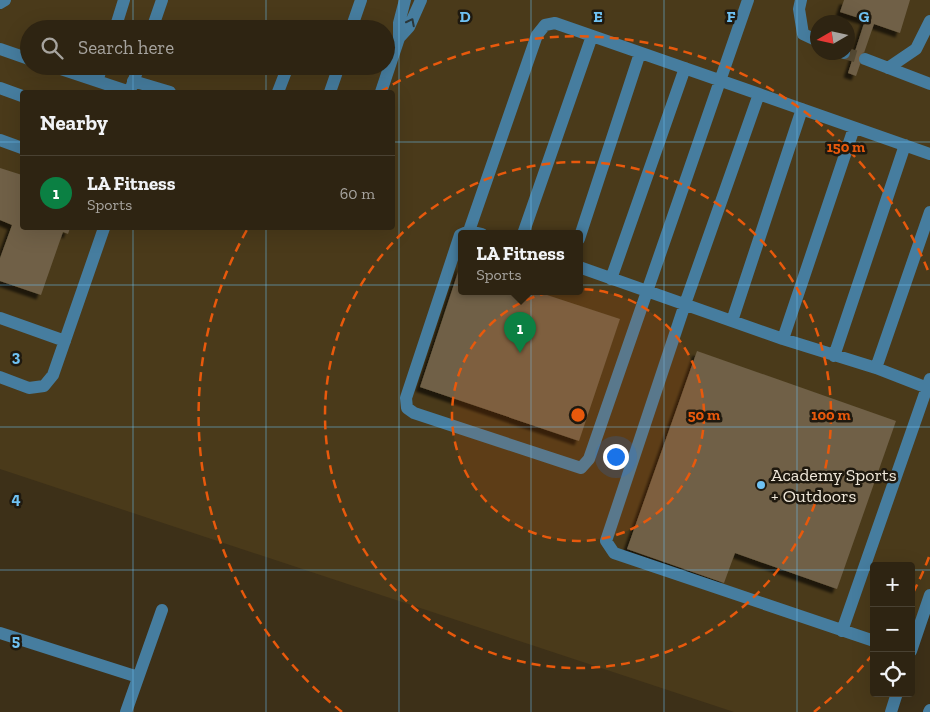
<!DOCTYPE html>
<html lang="en">
<head>
<meta charset="utf-8">
<style>
	:root { --surface:#2e2412; --page:#3a3020; --text:#f1f3f6; --muted:#a7a49f; --line:#494132; --accent:#0b8043 }
	body { margin:0; font-family:"Zilla Slab",serif; background:var(--page); color:var(--text) }
	.controls { position:absolute; right:15px; bottom:15px; display:grid; overflow:hidden; border-radius:5px; box-shadow:0 5px 20px #0002 }
	.controls button { width:45px; height:45px; display:grid; place-items:center; padding:0; border:0; border-bottom:1px solid var(--line); background:var(--surface); color:var(--text); font:25px sans-serif }
	.compass { position:absolute; left:810px; top:15px; width:45px; height:45px; border-radius:50%; background:var(--surface); box-shadow:0 5px 20px #0002; rotate:261deg }
	.you { position:absolute; left:615px; top:456px; width:18px; height:18px; margin:-12px; border:4px solid #fff; border-radius:50%; background:#1a73e8; box-shadow:0 0 0 8px #1a73e833 }
	.badge { display:grid; place-items:center; width:32px; height:32px; border-radius:50%; background:var(--accent); color:#fff; font-size:16px; font-weight:700 }
	.pin { position:absolute; translate:-50% -41px; filter:drop-shadow(0 1px 2px #0008) }
	.pin::after { content:''; position:absolute; top:26px; width:18px; height:15px; background:inherit; clip-path:polygon(0 0,100% 0,50% 100%) }
	.popup { position:absolute; left:458px; top:230px; width:125px; height:65px; box-sizing:border-box; display:grid; place-content:center; border-radius:5px; background:var(--surface); filter:drop-shadow(0 1px 4px #0005); font-size:16px; white-space:nowrap; color:var(--muted) }
	.popup b { font-size:19px; color:var(--text) }
	.popup::after { content:''; position:absolute; left:50%; top:100%; margin-left:-10px; border:10px solid transparent; border-top-color:var(--surface) }
	.list { margin:0; padding:0; list-style:none }
	h2 { display:flex; justify-content:space-between; align-items:center; height:65px; margin:0; padding:0 20px; font-size:21px }
	h2 small { font-size:16px; font-weight:400; color:var(--muted) }
	.list li { display:grid; grid-template-columns:32px 1fr auto; gap:15px; align-items:center; box-sizing:border-box; height:75px; padding:0 20px; border-top:1px solid var(--line) }
	.list b { display:block; font-size:19px; white-space:nowrap }
	.list p { margin:0; font-size:16px; white-space:nowrap; color:var(--muted) }
	.list em { font-size:16px; font-style:normal; color:var(--muted) }
	.icon { flex:none; width:28px; height:28px; fill:none; stroke:currentColor; stroke-width:2; stroke-linecap:round; stroke-linejoin:round }
	.map { position:relative; flex:none; width:930px; height:712px; overflow:hidden }
	.search { position:absolute; background:var(--surface); box-shadow:0 5px 20px #0002; left:20px; top:20px; width:375px; height:55px; display:flex; align-items:center; gap:12px; box-sizing:border-box; padding:0 18px; border-radius:28px; color:var(--muted); font-size:19px }
	.panel { position:absolute; background:var(--surface); box-shadow:0 5px 20px #0002; left:20px; top:90px; width:375px; height:140px; border-radius:5px }
	.map>svg:first-child { display:block }
	.built { fill:#4a3a1a; fill-rule:evenodd }
	.building { fill:#6f6047; filter:url(#shadow) }
	.lines { fill:none; stroke-linecap:round; stroke-linejoin:round }
	.minor-tunnel { stroke:#584c35; stroke-width:12; stroke-dasharray:12 6; stroke-linecap:butt }
	.minor { stroke:#467d9f; stroke-width:12 }
	.oneway { stroke:#2b373a }
	.grid { fill:none; stroke:#6fc2f4; stroke-width:1; stroke-opacity:0.55 }
	.ring { fill:none; stroke:#e8590c; stroke-width:2.5; stroke-dasharray:9 6 }
	.poi-dot { fill:#6fc2f4; stroke:#1f190f; stroke-width:2 }
	.labels { text-anchor:middle; dominant-baseline:central; stroke-width:5; stroke-linejoin:round; paint-order:stroke }
	.poi-label { font-size:18px; fill:#f0e8da; stroke:#1f190f; text-anchor:start }
	.grid-label { font-size:16px; text-anchor:middle; font-weight:bold; fill:#6fc2f4; stroke:#1f190f; stroke-width:5; stroke-linejoin:round; paint-order:stroke }
	.centre { fill:#e8590c; stroke:#1f190f; stroke-width:2.5 }
	.ring-label { font-size:15px; text-anchor:middle; font-weight:bold; fill:#e8590c; stroke:#1f190f; stroke-width:5; stroke-linejoin:round; paint-order:stroke }
</style>
</head>
<body>
<div class="map">
<svg width="930" height="712" viewBox="0 0 930 712">
	<defs>
		<filter id="shadow"><feDropShadow dx="-4.5" dy="4.5" stdDeviation="1" flood-color="#0009"/></filter>
	</defs>
	<rect width="100%" height="100%" fill="#3d3018"/>
	<!-- built -->
	<path class="built" d="M0 0H930V589L911 647V566H874V693H896L890 712H734L0 469ZM818 22H848V52H818ZM29 29H386V66H29ZM22 92H392V228H22ZM461 234H579V292H461Z"/>
	<!-- building -->
	<path class="building" d="M844 0H910L900 33 874 24 856 76 848 73 865 20 840 12Z
		M0 168 22 175V228H70L68 234 63 232 41 295 0 281V258L12 225 0 220Z
		M461 263V292H538L620 319 579 441 420 387Z
		M697 351 896 421 837 589 735 553 724 583 627 549Z"/>
	<g class="lines">
		<!-- minor-tunnel -->
		<path class="minor-tunnel" d="M844 53 865 59"/>
		<!-- minor -->
		<path class="minor" d="M405 0 399 23V38L409 27 421 0
			M801 0 799 9 803 34 818 41
			M0 3 5 0
			M115 29 124 0
			M152 29 162 0
			M351 29 361 0
			M0 49 29 59
			M844 52V53
			M865 59 930 84
			M52 66 130 92
			M888 68 916 49 930 21
			M97 81 102 66
			M133 81 170 92
			M0 88 22 96
			M131 88 139 66
			M278 92 288 66
			M330 92 339 66
			M381 92 399 38
			M0 140 22 148
			M469 231 537 35 545 25 555 23 759 94
			M482 234 469 231 460 235 406 398 407 408 414 413 581 468 589 459 748 0
			M523 234 592 36
			M579 239 640 53
			M579 267 783 339 876 368 930 389
			M611 279 685 68
			M0 318 65 341
			M732 321 802 109
			M783 339 854 128
			M834 356 905 145
			M876 368 930 212
			M0 377 29 388 44 386 53 375 104 228
			M842 631 930 379
			M0 633 138 677
			M874 641 614 553 606 541 685 304 759 94 930 154
			M911 651 930 595
			M126 712 162 610
			M891 712 897 693
			M929 712 930 710"/>
	</g>
	<!-- one-way arrows -->
	<defs><path id="oneway-chevron" d="M-2-3.5L2.5 0L-2 3.5" fill="none" stroke-width="1.6" stroke-linecap="round" stroke-linejoin="round" transform="scale(1.25)"/></defs>
	<use class="oneway" href="#oneway-chevron" transform="translate(411 22) rotate(-63)"/>
	<!-- grid -->
	<path class="grid" d="M133 0V29M266 0V29M399 0V712M531 0V712M664 0V712M797 0V712M133 66V92M266 66V92M0 142H22M392 142H930M133 228V712M266 228V712M0 285H930M0 427H930M0 570H874M911 570H930"/>
	<!-- distance rings -->
	<circle cx="578" cy="415" r="126" fill="#e8590c" fill-opacity=".12"/>
	<g class="ring">
		<circle cx="578" cy="415" r="126"/>
		<circle cx="578" cy="415" r="253"/>
		<path d="M929 557A379 379 0 0 1 913 593M873 654A379 379 0 0 1 814 712M342 712A379 379 0 0 1 248 228M380 92A379 379 0 0 1 929 273"/>
	</g>
	<!-- markers -->
	<circle class="poi-dot" cx="761" cy="485" r="5"/>
	<g class="labels">
		<!-- poi labels -->
		<g class="poi-label">
			<text x="771" y="475">Academy Sports<tspan x="771" dy="21">+ Outdoors</tspan></text>
		</g>
	</g>
	<g class="grid-label">
		<text x="465" y="22">D</text>
		<text x="598" y="22">E</text>
		<text x="731" y="22">F</text>
		<text x="864" y="22">G</text>
		<text x="16" y="362">3</text>
		<text x="16" y="504">4</text>
		<text x="16" y="646">5</text>
	</g>
	<circle cx="578" cy="415" r="8" class="centre"/>
	<g class="ring-label">
		<text x="846" y="152">150 m</text>
		<text x="704" y="420">50 m</text>
		<text x="831" y="420">100 m</text>
	</g>
</svg>
<div class="controls">
<button>+</button>
<button>−</button>
<button><svg class="icon" aria-label="locate" viewBox="0 0 24 24"><circle cx="12" cy="12" r="6"/><path d="M12 2v4M12 18v4M2 12h4M18 12h4"/></svg></button>
</div>
<svg class="compass" viewBox="-18 -18 36 36"><path d="M0-13l5 13h-10z" fill="#e53935"/><path d="M0 13l5-13h-10z" fill="#a7a49f"/></svg>
<div class="you"></div>
<div class="pin badge" style="left:520px;top:353px">1</div>
<div class="popup"><b>LA Fitness</b>Sports</div>
<div class="search"><svg class="icon" aria-label="search" viewBox="0 0 24 24"><circle cx="10" cy="10" r="6"/><path d="M15 15l6 6"/></svg>Search here</div>
<section class="panel">
<h2>Nearby<small></small></h2>
<ul class="list">
<li><span class="badge">1</span><div><b>LA Fitness</b><p>Sports</p></div><em>60 m</em></li>
</ul>
</section>
</div>
</body>
</html>
